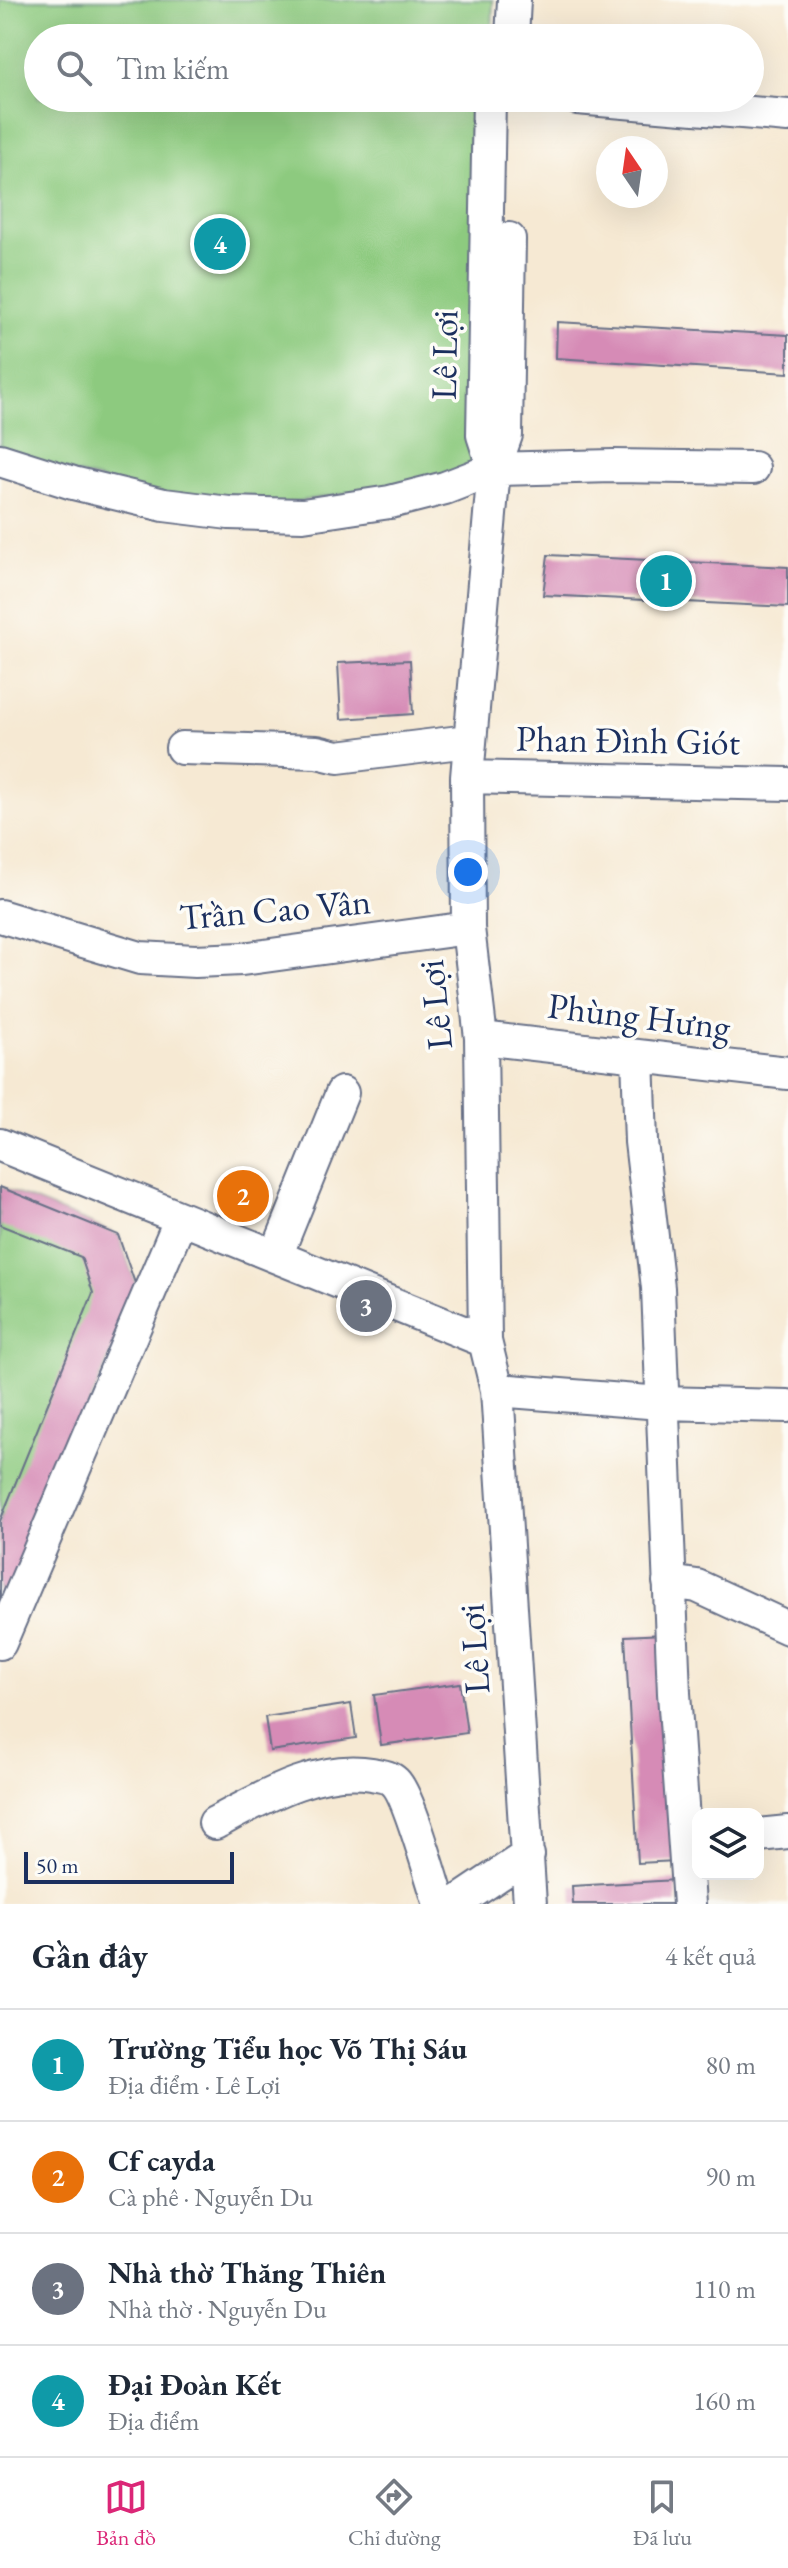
<!DOCTYPE html>
<html lang="vi">
<head>
<meta charset="utf-8">
<style>
	:root { --surface:#fff; --page:#f2f2f3; --text:#1f2937; --muted:#747a83; --line:#e0e1e3; --accent:#db2777 }
	body { margin:0; font-family:"EB Garamond",serif; background:var(--page); color:var(--text) }
	.controls { position:absolute; right:24px; bottom:24px; display:grid; overflow:hidden; border-radius:16px; box-shadow:0 8px 32px #0002 }
	.controls button { width:72px; height:72px; display:grid; place-items:center; padding:0; border:0; border-bottom:2px solid var(--line); background:var(--surface); color:var(--text); font:40px sans-serif }
	.compass { position:absolute; left:596px; top:136px; width:72px; height:72px; border-radius:50%; background:var(--surface); box-shadow:0 8px 32px #0002; rotate:347deg }
	.scale { position:absolute; left:24px; bottom:20px; width:210px; box-sizing:border-box; padding-left:8px; border:4px solid #1b2f5e; border-top:0; font-size:22px; line-height:28px; white-space:nowrap; color:#1b2f5e; -webkit-text-stroke:6px #fdfcf7; paint-order:stroke }
	.you { position:absolute; left:468px; top:872px; width:28px; height:28px; margin:-20px; border:6px solid #fff; border-radius:50%; background:#1a73e8; box-shadow:0 0 0 12px #1a73e833 }
	.badge { display:grid; place-items:center; width:52px; height:52px; border-radius:50%; background:var(--accent); color:#fff; font-size:26px; font-weight:700 }
	.pin { position:absolute; translate:-50% -50%; border:4px solid #fff; box-shadow:0 2px 8px #0006 }
	.list { margin:0; padding:0; list-style:none }
	h2 { display:flex; justify-content:space-between; align-items:center; height:104px; margin:0; padding:0 32px; font-size:34px }
	h2 small { font-size:26px; font-weight:400; color:var(--muted) }
	.list li { display:grid; grid-template-columns:52px 1fr auto; gap:24px; align-items:center; box-sizing:border-box; height:112px; padding:0 32px; border-top:2px solid var(--line) }
	.list b { display:block; font-size:30px; white-space:nowrap }
	.list p { margin:0; font-size:26px; white-space:nowrap; color:var(--muted) }
	.list em { font-size:26px; font-style:normal; color:var(--muted) }
	.icon { flex:none; width:44px; height:44px; fill:none; stroke:currentColor; stroke-width:2; stroke-linecap:round; stroke-linejoin:round }
	.map { position:relative; flex:none; width:788px; height:1904px; overflow:hidden }
	.search { position:absolute; background:var(--surface); box-shadow:0 8px 32px #0002; left:24px; right:24px; top:24px; height:88px; display:flex; align-items:center; gap:20px; box-sizing:border-box; padding:0 28px; border-radius:44px; color:var(--muted); font-size:30px }
	.sheet { height:552px; background:var(--surface) }
	nav { display:flex; justify-content:space-around; align-items:center; box-sizing:border-box; height:112px; border-top:2px solid var(--line); background:var(--surface); font-size:22px; color:var(--muted) }
	nav a { display:grid; justify-items:center; gap:4px }
	nav .on { color:var(--accent) }
	.map>svg:first-child { display:block }
	.green { fill:#8dca7f; stroke:#547c6e; stroke-width:2 }
	.building { fill:#d68bb6 }
	.lines { fill:none; stroke-linecap:round; stroke-linejoin:round }
	.minor-casing { stroke:#687087; stroke-width:36 }
	.minor { stroke:#fff; stroke-width:32 }
	.labels { text-anchor:middle; dominant-baseline:central; stroke-width:7; stroke-linejoin:round; paint-order:stroke }
	.street-label { font-size:36px; fill:#1b2f5e; stroke:#fdfcf7 }
</style>
</head>
<body>
<div class="map">
<svg width="788" height="1904" viewBox="0 0 788 1904">
	<rect width="100%" height="100%" fill="#fdfcf7"/>
	<filter id="ink" filterUnits="userSpaceOnUse"><feTurbulence type="fractalNoise" baseFrequency=".0125" numOctaves="2"/><feDisplacementMap in="SourceGraphic" scale="16" xChannelSelector="R" yChannelSelector="G"/><feConvolveMatrix kernelMatrix="1 2 1 2 8 2 1 2 1" color-interpolation-filters="sRGB"/></filter>
	<filter id="wash" filterUnits="userSpaceOnUse"><feTurbulence type="fractalNoise" baseFrequency=".006" numOctaves="4" result="noise"/><feDisplacementMap in="SourceGraphic" scale="32" xChannelSelector="R" yChannelSelector="G"/><feGaussianBlur stdDeviation="1.8" result="paint"/><feColorMatrix in="noise" values="0 0 0 0 0 0 0 0 0 0 0 0 0 0 0 0 0 1.4 0 .05"/><feComposite in="paint" operator="in"/></filter>
	<g filter="url(#wash)">
		<rect width="100%" height="100%" fill="#f6e9d3"/>
		<!-- green -->
		<path class="green" d="M0 0H493L492 38H38V98H490L494 469 229 513 0 454Z
			M0 1187 118 1235 137 1289 0 1617Z"/>
		<g id="blocks">
			<!-- building -->
			<path class="building" d="M557 322 788 335V373L556 358Z
				M548 555 788 567V607L543 595Z
				M410 660 413 714 341 719 338 663Z
				M0 1187 118 1235 137 1289 0 1617V1521L93 1293 81 1257 0 1225Z
				M664 1634 676 1861 638 1863 625 1636Z
				M460 1683 467 1733 381 1745 374 1695Z
				M351 1704 356 1738 270 1751 265 1717Z
				M676 1880 677 1904H573L572 1886Z"/>
		</g>
	</g>
	<g filter="url(#ink)">
		<use href="#blocks" fill-opacity="0" stroke="#687087" stroke-width="2"/>
		<g class="lines">
			<defs>
				<path id="minor" d="M512 38 514 0
					M489 98 483 435 494 469 467 777 468 928 481 1038 485 1341 497 1390 530 1904
					M577 98 788 116
					M0 460 73 483 164 505 229 513 303 515 390 502 445 488 494 469 613 466 753 468
					M494 469 506 435 509 239
					M182 748 317 752 338 757 468 741
					M467 777 788 784
					M0 916 140 958 195 961 242 959 468 928
					M481 1038 788 1073
					M638 1056 641 1142 658 1288 674 1693 689 1904
					M0 1145 485 1341
					M276 1256 342 1093
					M497 1390 661 1403 788 1406
					M669 1582 697 1586 788 1628
					M0 1643 181 1218
					M215 1823C262 1798 317 1765 372 1774 380 1776 389 1776 395 1782 409 1795 432 1881 440 1904
					M758 1835 788 1832
					M455 1904 528 1855"/>
			</defs>
			<!-- minor casing -->
			<use href="#minor" class="minor-casing"/>
			<!-- minor -->
			<use href="#minor" class="minor"/>
		</g>
	</g>
	<g class="labels">
		<!-- street labels -->
		<g class="street-label">
			<text transform="translate(444 355) rotate(-89)">Lê Lợi</text>
			<text transform="translate(628 740) rotate(1)">Phan Đình Giót</text>
			<text transform="translate(275 909) rotate(-5)">Trần Cao Vân</text>
			<text transform="translate(435 1005) rotate(-96)">Lê Lợi</text>
			<text transform="translate(639 1016) rotate(7)">Phùng Hưng</text>
			<text transform="translate(474 1649) rotate(-94)">Lê Lợi</text>
		</g>
	</g>
</svg>
<div class="controls">
<button><svg class="icon" aria-label="layers" viewBox="0 0 24 24"><path d="M12 4l9 5-9 5-9-5zM3 14l9 5 9-5"/></svg></button>
</div>
<svg class="compass" viewBox="-18 -18 36 36"><path d="M0-13l5 13h-10z" fill="#e53935"/><path d="M0 13l5-13h-10z" fill="#747a83"/></svg>
<div class="scale">50 m</div>
<div class="you"></div>
<div class="pin badge" style="left:666px;top:581px;background:#0f9aa8">1</div>
<div class="pin badge" style="left:243px;top:1196px;background:#e8710a">2</div>
<div class="pin badge" style="left:366px;top:1306px;background:#6b7280">3</div>
<div class="pin badge" style="left:220px;top:244px;background:#0f9aa8">4</div>
<div class="search"><svg class="icon" aria-label="search" viewBox="0 0 24 24"><circle cx="10" cy="10" r="6"/><path d="M15 15l6 6"/></svg>Tìm kiếm</div>
</div>
<section class="sheet">
<h2>Gần đây<small>4 kết quả</small></h2>
<ul class="list">
<li><span class="badge" style="background:#0f9aa8">1</span><div><b>Trường Tiểu học Võ Thị Sáu</b><p>Địa điểm · Lê Lợi</p></div><em>80 m</em></li>
<li><span class="badge" style="background:#e8710a">2</span><div><b>Cf cayda</b><p>Cà phê · Nguyễn Du</p></div><em>90 m</em></li>
<li><span class="badge" style="background:#6b7280">3</span><div><b>Nhà thờ Thăng Thiên</b><p>Nhà thờ · Nguyễn Du</p></div><em>110 m</em></li>
<li><span class="badge" style="background:#0f9aa8">4</span><div><b>Đại Đoàn Kết</b><p>Địa điểm</p></div><em>160 m</em></li>
</ul>
</section>
<nav>
<a class="on"><svg class="icon" aria-label="map" viewBox="0 0 24 24"><path d="M3 6l6-2 6 2 6-2v14l-6 2-6-2-6 2zM9 4v14M15 6v14"/></svg>Bản đồ</a>
<a><svg class="icon" aria-label="directions" viewBox="0 0 24 24"><path d="M12 3l9 9-9 9-9-9zM9 14v-3h6M13 9l2 2-2 2"/></svg>Chỉ đường</a>
<a><svg class="icon" aria-label="saved" viewBox="0 0 24 24"><path d="M7 4h10v16l-5-4-5 4z"/></svg>Đã lưu</a>
</nav>
</body>
</html>
